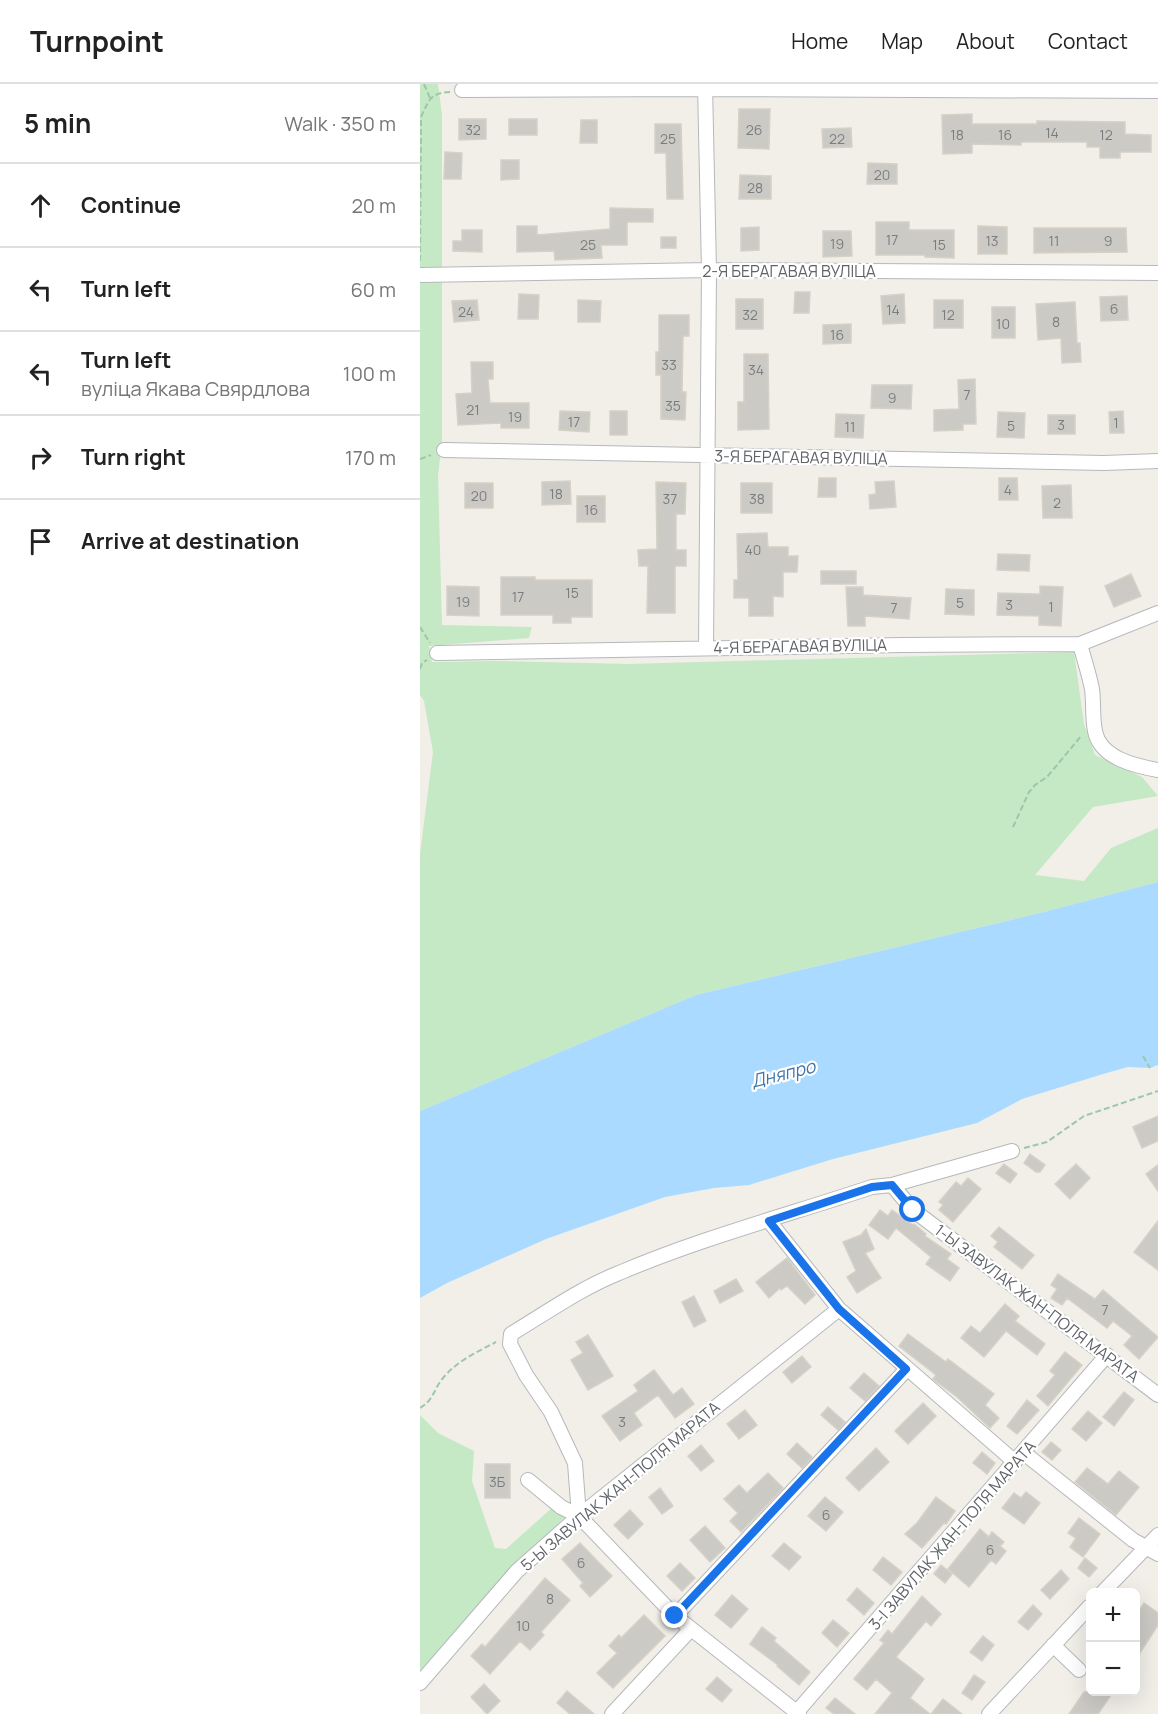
<!DOCTYPE html>
<html lang="en">
<head>
<meta charset="utf-8">
<style>
	:root { --surface:#fff; --page:#f6f6f6; --text:#222; --muted:#767676; --line:#e0e0e0 }
	body { margin:0; font-family:Manrope,sans-serif; background:var(--page); color:var(--text) }
	.controls { position:absolute; right:18px; bottom:18px; display:grid; overflow:hidden; border-radius:9px; box-shadow:0 6px 24px #0002 }
	.controls button { width:54px; height:54px; display:grid; place-items:center; padding:0; border:0; border-bottom:2px solid var(--line); background:var(--surface); color:var(--text); font:30px sans-serif }
	.stop { position:absolute; width:18px; height:18px; margin:-14px; border:4px solid #1a73e8; border-radius:50%; background:#fff }
	.stop.end { background:#1a73e8; border-color:#fff; box-shadow:0 2px 6px #0008 }
	.list { margin:0; padding:0; list-style:none }
	h2 { display:flex; justify-content:space-between; align-items:center; height:78px; margin:0; padding:0 24px; font-size:26px }
	h2 small { font-size:20px; font-weight:400; color:var(--muted) }
	.list li { display:grid; grid-template-columns:39px 1fr auto; gap:18px; align-items:center; box-sizing:border-box; height:84px; padding:0 24px; border-top:2px solid var(--line) }
	.list b { display:block; font-size:22px; white-space:nowrap }
	.list p { margin:0; font-size:20px; white-space:nowrap; color:var(--muted) }
	.list em { font-size:20px; font-style:normal; color:var(--muted) }
	.icon { flex:none; width:33px; height:33px; fill:none; stroke:currentColor; stroke-width:2; stroke-linecap:round; stroke-linejoin:round }
	.map { position:relative; flex:none; width:738px; height:1630px; overflow:hidden }
	header { display:flex; align-items:center; gap:36px; box-sizing:border-box; height:84px; padding:0 30px; background:var(--surface); border-bottom:2px solid var(--line) }
	header strong { font-size:28px }
	nav { display:flex; gap:33px; margin-inline-start:auto; font-size:21px }
	main { display:flex }
	aside { flex:1; background:var(--surface) }
	.map>svg:first-child { display:block }
	.green { fill:#c5e8c5 }
	.water { fill:#aadaff }
	.building { fill:#cccac5; stroke:#d6d1c6; stroke-width:1.5 }
	.lines { fill:none; stroke-linecap:round; stroke-linejoin:round }
	.minor-casing { stroke:#b5b8bc; stroke-width:16 }
	.path { stroke:#9cc7a9; stroke-width:2; stroke-dasharray:6 3; stroke-linecap:butt }
	.minor { stroke:#fff; stroke-width:14 }
	.route { stroke:#1a73e8; stroke-width:8 }
	.labels { text-anchor:middle; dominant-baseline:central; stroke-width:4.5; stroke-linejoin:round; paint-order:stroke }
	.number-label { font-size:14px; fill:#7a7d7f }
	.street-label { font-size:16px; fill:#5f6368; stroke:#fff }
	.water-label { font-size:18px; font-style:italic; fill:#4174aa; stroke:#fff }
</style>
</head>
<body>
<header>
<strong>Turnpoint</strong>
<nav><a>Home</a><a>Map</a><a>About</a><a>Contact</a></nav>
</header>
<main>
<aside>
<h2>5 min<small>Walk · 350 m</small></h2>
<ul class="list">
<li><svg class="icon" aria-label="ahead" viewBox="0 0 24 24"><path d="M12 20V5M6 11l6-6 6 6"/></svg><div><b>Continue</b></div><em>20 m</em></li>
<li><svg class="icon" aria-label="left" viewBox="0 0 24 24"><path d="M17 20v-9H6M10 6l-5 5 5 5"/></svg><div><b>Turn left</b></div><em>60 m</em></li>
<li><svg class="icon" aria-label="left" viewBox="0 0 24 24"><path d="M17 20v-9H6M10 6l-5 5 5 5"/></svg><div><b>Turn left</b><p>вуліца Якава Свярдлова</p></div><em>100 m</em></li>
<li><svg class="icon" aria-label="right" viewBox="0 0 24 24"><path d="M7 20v-9h11M14 6l5 5-5 5"/></svg><div><b>Turn right</b></div><em>170 m</em></li>
<li><svg class="icon" aria-label="arrive" viewBox="0 0 24 24"><path d="M6 21V4h12l-3 4 3 4H6"/></svg><div><b>Arrive at destination</b></div></li>
</ul>
</aside>
<div class="map">
<svg width="738" height="1630" viewBox="0 0 738 1630">
	<rect width="100%" height="100%" fill="#f1efe8"/>
	<!-- green -->
	<path class="green" d="M0 0H18L22 31V357L18 391 22 541 112 543 109 554 9 562 12 578 75 577 208 580 654 568 664 640 675 671 722 693 738 712 673 723 615 791 664 797 691 764 738 744V798L624 828 276 911 0 1027V770L13 668 4 617 0 611Z
		M0 1331 18 1349 54 1367 52 1397 75 1464 86 1465 133 1423 146 1432 84 1493 0 1589Z"/>
	<!-- water -->
	<path class="water" d="M738 798V981L730 984 708 983 683 990 602 1015 557 1039 413 1075 329 1101 294 1104 245 1113 126 1155 27 1199 0 1214V1027L276 911 624 828Z"/>
	<!-- building -->
	<path class="building" d="M319 25H350L349 65 318 64Z
		M552 30V40H617V37L705 38V50L731 51V68H700V74H680V63H667V58H601V61L552 60V69L523 70 522 31Z
		M39 35H66V55L39 56Z
		M89 35H117V51H89Z
		M161 36H177V59H160Z
		M235 40H261L263 115H247L246 69H235Z
		M431 44 432 63 403 64 402 45Z
		M25 68 42 69 41 95H24Z
		M81 76H99V95L81 96Z
		M448 79 477 80V100H447Z
		M320 91 351 92V115H319Z
		M190 124 233 125V138H207V161H181L182 174 135 176 134 167 97 168V142H117V151L190 145Z
		M456 138H489V146H534V174L505 173V171H456Z
		M558 142 587 143V170H558Z
		M339 143V166L321 167V144Z
		M614 144H706L707 168 614 169Z
		M42 146H62V168L33 167V157H42Z
		M403 147H431L432 172 403 173Z
		M241 153H256V164H241Z
		M375 208H390L389 229H374Z
		M99 210 119 211 118 235H98Z
		M484 210 485 239 463 240 461 212Z
		M707 212 708 236 681 237 680 213Z
		M316 215H343V245H316Z
		M57 216 59 236 34 238 32 217Z
		M158 216 181 217 180 238H158Z
		M514 216H543V244H514Z
		M655 218 657 259H660L661 278 642 279 641 254 618 256 616 220Z
		M572 223H595V254H572Z
		M239 231H269V252H263L262 308H266L265 336 241 335V291H236V268H239Z
		M431 240V259L403 260V241Z
		M324 270H348L349 345 318 346V318H324Z
		M51 278H73V295H68L70 319H109V344H81V339L38 341 36 310 52 309Z
		M555 295 556 340H543V346L514 347V326L539 325 538 296Z
		M452 301H492L491 325 451 324Z
		M140 327 170 328 169 348 139 346Z
		M190 327H207V351H190Z
		M703 327 704 349H690L689 328Z
		M578 328 605 329 604 354 577 353Z
		M416 330 444 331 443 354 415 353Z
		M628 331H655V350H628Z
		M399 394H416V413H398Z
		M579 394H597L598 416H579Z
		M150 397 151 420 122 421V398Z
		M474 397 476 423 450 425 449 411 456 410 455 398Z
		M236 398 266 399 265 430H256V466H266V482H255V529H227L228 482H219L218 466 237 465Z
		M45 399H73V424H45Z
		M321 399H352V429H321Z
		M651 401 652 434H623L622 402Z
		M157 412H185V438H157Z
		M347 449 348 463H368V472H378L377 488H363V513L353 512V532H329V514H314V496H318L317 450Z
		M578 470 610 471 609 487 577 486Z
		M401 487H436V500H401Z
		M711 490 721 512 694 523 685 502Z
		M81 493H115V496H172V533H151V539H133V531H81Z
		M27 502 59 503V532L27 531Z
		M620 502 643 503 641 542 619 541V532L577 531 578 509 620 510Z
		M426 503H443V511L491 514 489 535 445 532V542H428Z
		M526 505 554 506V531L525 530Z
		M738 1032V1057L722 1064 713 1043Z
		M610 1070 625 1081 620 1088H616L604 1079Z
		M584 1080 597 1090 590 1099 576 1089Z
		M656 1080 670 1094 650 1115 635 1100Z
		M738 1081V1107L726 1090Z
		M548 1094 561 1105 533 1138 519 1126 523 1121 519 1118 536 1098 541 1102Z
		M460 1126 468 1132 472 1126 493 1141 494 1140 506 1150 505 1152 531 1170 527 1175 539 1184 530 1197 506 1180 511 1173 476 1144 468 1155 449 1141Z
		M738 1137V1186L714 1168Z
		M579 1143 614 1171 602 1185 574 1163 578 1158 571 1152Z
		M446 1145 454 1165 445 1169 461 1194 437 1209 427 1193 436 1187 423 1158 441 1151Z
		M367 1174 395 1211 385 1220 367 1202 361 1206 360 1204 349 1214 336 1198Z
		M638 1190 675 1215 683 1206 738 1253 719 1275 704 1261 712 1252 693 1237 687 1244 647 1214 642 1221 631 1214 637 1205 631 1201Z
		M316 1195 323 1207 300 1219 294 1207Z
		M274 1212 286 1237 274 1243 262 1218Z
		M585 1220 599 1232 595 1237 625 1260 617 1271 586 1247 564 1273 541 1254 551 1242 560 1249Z
		M488 1250 526 1278 528 1275 574 1310 565 1321 579 1334 570 1344 537 1313 513 1295 516 1291 479 1262Z
		M168 1251 193 1292 168 1306 151 1276 163 1269 156 1258Z
		M645 1268 662 1281 628 1322 617 1312 635 1291 630 1287Z
		M382 1272 391 1283 372 1299 363 1288Z
		M234 1286 253 1311 262 1304 274 1320 255 1334 238 1311 214 1329 222 1341 200 1357 182 1332 218 1307 214 1301Z
		M444 1289 459 1302 445 1317 430 1304Z
		M704 1308 714 1316 694 1342 683 1333Z
		M607 1316 619 1326 597 1350 587 1342Z
		M503 1319 516 1332 488 1360 475 1347Z
		M408 1323 425 1338 418 1346 401 1331Z
		M325 1326 337 1341 319 1355 307 1340Z
		M668 1327 682 1339 666 1357 652 1345Z
		M631 1358 641 1366 632 1376 622 1368Z
		M377 1359 392 1373 382 1384 367 1370Z
		M281 1361 294 1377 281 1387 268 1372Z
		M456 1364 469 1378 439 1407 426 1394Z
		M562 1368 575 1379 567 1390 553 1379Z
		M65 1380H90V1414H65Z
		M667 1384 688 1400 699 1387 719 1403 696 1431 655 1398Z
		M348 1389 363 1404 321 1448 310 1437 318 1429 304 1415 319 1401 327 1409Z
		M240 1404 253 1422 242 1430 229 1413Z
		M606 1408 620 1419 604 1440 582 1424 594 1409 601 1414Z
		M405 1413 423 1428 406 1447 388 1432Z
		M516 1413 535 1427 526 1440 524 1439 502 1464 485 1450 497 1439Z
		M210 1426 223 1440 208 1455 194 1441Z
		M659 1434 680 1450 663 1473 650 1463 656 1454 648 1449Z
		M285 1442 305 1464 290 1478 270 1456Z
		M560 1445 569 1453 572 1448 584 1458 580 1462 586 1467 576 1480 571 1476 549 1503 528 1485Z
		M160 1459 192 1492 170 1513 160 1502 163 1499 142 1475Z
		M364 1459 381 1473 369 1486 352 1472Z
		M463 1473 482 1488 471 1501 453 1486Z
		M665 1474 677 1484 669 1493 658 1484Z
		M260 1479 275 1494 262 1507 247 1492Z
		M521 1481 532 1490 525 1499 514 1490Z
		M641 1486 649 1495 630 1515 621 1506Z
		M125 1494 150 1516 121 1548 124 1551 110 1566 100 1557 70 1590 51 1572 62 1560 65 1563Z
		M437 1504 454 1519 444 1531 427 1516Z
		M312 1511 328 1525 311 1544 295 1531Z
		M502 1512 521 1530 511 1542 506 1537 476 1573 504 1595 490 1614 510 1630H455L472 1609 456 1595 447 1606 434 1595 464 1559 460 1556 468 1546 472 1550Z
		M724 1519 738 1529V1541L716 1575V1531Z
		M613 1521 622 1530 608 1546 598 1538Z
		M224 1531 245 1552 193 1604 177 1589 197 1569 189 1562 199 1551 201 1554Z
		M413 1536 429 1549 417 1563 402 1549Z
		M342 1543 356 1554 354 1557 390 1588 379 1601 357 1582 358 1581 330 1560Z
		M563 1552 574 1561 562 1577 550 1568Z
		M554 1591 565 1598 552 1616 542 1609Z
		M297 1593 312 1606 302 1618 286 1605Z
		M64 1600 80 1617 67 1630 51 1613Z
		M147 1607 174 1630H150L137 1619Z
		M664 1608H693L678 1630H649Z
		M415 1614 435 1630H414L406 1624Z
		M523 1615 542 1630H511Z"/>
	<g class="lines">
		<defs>
			<path id="minor" d="M285 0 289 186 286 564
				M42 6 285 5 738 7
				M0 191 289 186 738 189
				M24 366 684 379 738 377
				M660 560C664 575 669 590 672 605 674 619 672 633 675 647 680 674 715 682 738 686
				M17 569 483 561 660 560 738 529
				M472 1101 493 1126 738 1311
				M349 1137 419 1225 595 1378
				M604 1369 713 1456 738 1470
				M108 1396 141 1423 159 1432
				M683 1508 738 1451
				M255 1532 487 1285
				M633 1561 659 1586
				M0 1599 97 1487 159 1432 419 1225
				M192 1630 271 1545
				M375 1630 687 1271
				M379 1630 255 1532 159 1432 155 1379 131 1328 106 1291 90 1260 91 1250C126 1229 161 1204 199 1189 281 1154 368 1131 452 1103L472 1101 592 1067
				M569 1630 670 1522"/>
		</defs>
		<!-- minor casing -->
		<use href="#minor" class="minor-casing"/>
		<!-- path -->
		<path class="path" d="M4 0 10 14
			M0 177 1 33C9 16 10 9 30 8
			M0 375 11 371
			M0 543 10 559
			M0 585 2 579 7 576
			M593 743 609 708 615 701 627 693 662 651
			M723 972 730 984
			M604 1064 627 1058 664 1032 738 1007
			M0 1324C14 1316 13 1306 23 1294 37 1277 57 1268 76 1258"/>
		<!-- minor -->
		<use href="#minor" class="minor"/>
	</g>
	<g class="lines">
		<!-- route -->
		<path class="route" d="M255 1532 486 1285 419 1225 349 1137 452 1103 472 1101 493 1126"/>
	</g>
	<g class="labels">
		<!-- number labels -->
		<g class="number-label">
			<text x="53" y="45">32</text>
			<text x="334" y="45">26</text>
			<text x="632" y="48">14</text>
			<text x="537" y="50">18</text>
			<text x="585" y="50">16</text>
			<text x="686" y="50">12</text>
			<text x="248" y="54">25</text>
			<text x="417" y="54">22</text>
			<text x="462" y="90">20</text>
			<text x="335" y="103">28</text>
			<text x="472" y="155">17</text>
			<text x="572" y="156">13</text>
			<text x="634" y="156">11</text>
			<text x="688" y="156">9</text>
			<text x="417" y="159">19</text>
			<text x="168" y="160">25</text>
			<text x="519" y="160">15</text>
			<text x="694" y="224">6</text>
			<text x="473" y="225">14</text>
			<text x="46" y="227">24</text>
			<text x="330" y="230">32</text>
			<text x="528" y="230">12</text>
			<text x="636" y="237">8</text>
			<text x="583" y="239">10</text>
			<text x="417" y="250">16</text>
			<text x="249" y="280">33</text>
			<text x="336" y="285">34</text>
			<text x="547" y="310">7</text>
			<text x="472" y="313">9</text>
			<text x="253" y="321">35</text>
			<text x="53" y="325">21</text>
			<text x="95" y="332">19</text>
			<text x="154" y="337">17</text>
			<text x="696" y="338">1</text>
			<text x="641" y="340">3</text>
			<text x="591" y="341">5</text>
			<text x="430" y="342">11</text>
			<text x="588" y="405">4</text>
			<text x="136" y="409">18</text>
			<text x="59" y="411">20</text>
			<text x="250" y="414">37</text>
			<text x="337" y="414">38</text>
			<text x="637" y="418">2</text>
			<text x="171" y="425">16</text>
			<text x="333" y="465">40</text>
			<text x="152" y="508">15</text>
			<text x="98" y="512">17</text>
			<text x="43" y="517">19</text>
			<text x="540" y="518">5</text>
			<text x="589" y="520">3</text>
			<text x="631" y="522">1</text>
			<text x="474" y="523">7</text>
			<text x="685" y="1225">7</text>
			<text x="202" y="1337">3</text>
			<text x="77" y="1397">3Б</text>
			<text x="406" y="1430">6</text>
			<text x="570" y="1465">6</text>
			<text x="161" y="1478">6</text>
			<text x="130" y="1514">8</text>
			<text x="103" y="1541">10</text>
		</g>
		<!-- street labels -->
		<g class="street-label">
			<text x="369" y="187">2-Я БЕРАГАВАЯ ВУЛІЦА</text>
			<text transform="translate(381 373) rotate(1)">3-Я БЕРАГАВАЯ ВУЛІЦА</text>
			<text transform="translate(380 562) rotate(-1)">4-Я БЕРАГАВАЯ ВУЛІЦА</text>
			<text transform="translate(617 1219) rotate(37)">1-Ы ЗАВУЛАК ЖАН-ПОЛЯ МАРАТА</text>
			<text transform="translate(200 1402) rotate(-40)">5-Ы ЗАВУЛАК ЖАН-ПОЛЯ МАРАТА</text>
			<text transform="translate(532 1451) rotate(-49)">3-І ЗАВУЛАК ЖАН-ПОЛЯ МАРАТА</text>
		</g>
		<!-- water labels -->
		<g class="water-label">
			<text transform="translate(363 989) rotate(-14)">Дняпро</text>
		</g>
	</g>
</svg>
<div class="controls">
<button>+</button>
<button>−</button>
</div>
<div class="stop" style="left:493px;top:1126px"></div>
<div class="stop end" style="left:255px;top:1532px"></div>
</div>
</main>
</body>
</html>
